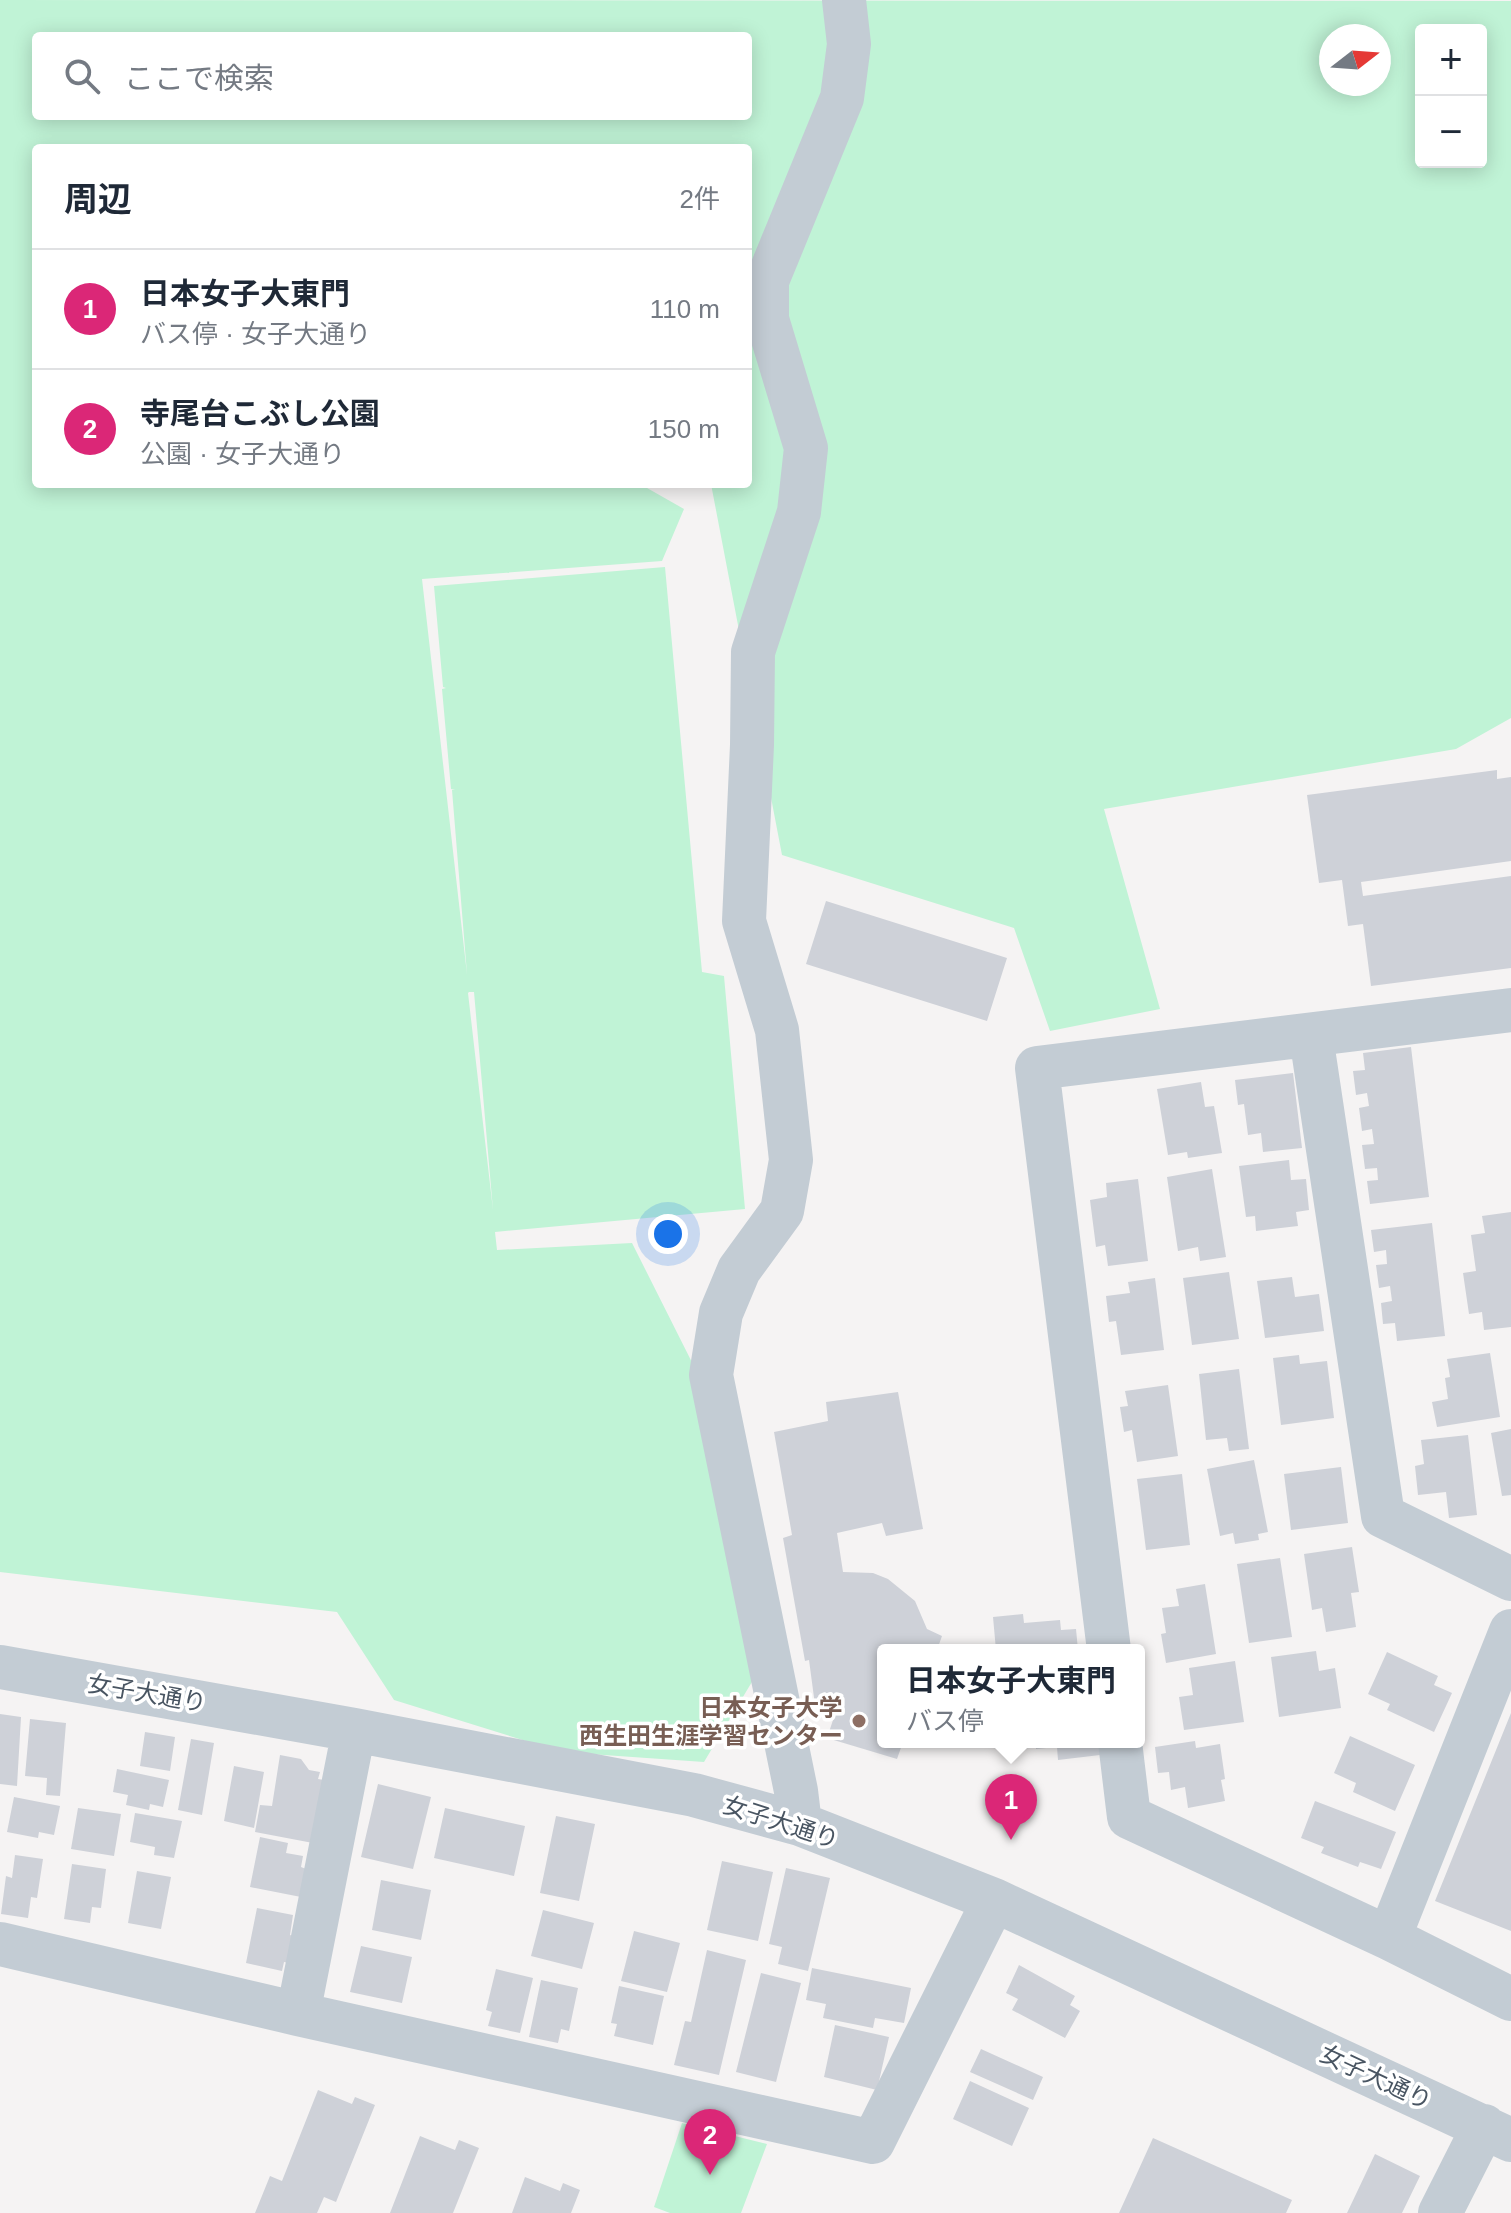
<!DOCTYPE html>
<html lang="ja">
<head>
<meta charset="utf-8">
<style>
	:root { --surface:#fff; --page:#f6f6f7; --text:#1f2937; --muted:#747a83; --line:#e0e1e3; --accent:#db2777 }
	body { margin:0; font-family:Arial,"Noto Sans JP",sans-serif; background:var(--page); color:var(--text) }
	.controls { position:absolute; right:24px; top:24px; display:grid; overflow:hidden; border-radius:8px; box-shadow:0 4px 20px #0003 }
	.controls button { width:72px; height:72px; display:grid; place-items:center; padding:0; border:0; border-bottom:2px solid var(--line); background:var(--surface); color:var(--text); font:40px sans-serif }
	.compass { position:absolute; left:1319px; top:24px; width:72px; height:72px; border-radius:50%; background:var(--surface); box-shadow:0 4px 20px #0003; rotate:73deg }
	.you { position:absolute; left:668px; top:1234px; width:28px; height:28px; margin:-20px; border:6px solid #fff; border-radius:50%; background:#1a73e8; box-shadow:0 0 0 12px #1a73e833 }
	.badge { display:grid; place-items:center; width:52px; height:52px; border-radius:50%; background:var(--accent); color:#fff; font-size:26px; font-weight:700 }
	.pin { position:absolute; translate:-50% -66px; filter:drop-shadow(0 2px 4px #0008) }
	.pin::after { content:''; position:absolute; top:42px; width:28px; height:24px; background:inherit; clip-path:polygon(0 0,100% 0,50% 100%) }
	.popup { position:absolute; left:877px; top:1644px; width:268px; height:104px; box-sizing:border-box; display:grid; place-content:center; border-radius:8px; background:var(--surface); filter:drop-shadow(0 2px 6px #0005); font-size:26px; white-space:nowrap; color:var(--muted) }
	.popup b { font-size:30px; color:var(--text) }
	.popup::after { content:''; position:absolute; left:50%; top:100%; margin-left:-16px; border:16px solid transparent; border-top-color:var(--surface) }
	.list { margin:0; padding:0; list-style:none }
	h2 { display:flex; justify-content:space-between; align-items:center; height:104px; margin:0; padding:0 32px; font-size:34px }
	h2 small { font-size:26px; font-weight:400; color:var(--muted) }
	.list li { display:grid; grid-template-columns:52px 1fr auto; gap:24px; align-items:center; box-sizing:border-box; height:120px; padding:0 32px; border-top:2px solid var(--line) }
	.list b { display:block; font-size:30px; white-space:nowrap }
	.list p { margin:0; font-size:26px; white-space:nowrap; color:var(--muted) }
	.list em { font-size:26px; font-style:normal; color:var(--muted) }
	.icon { flex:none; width:44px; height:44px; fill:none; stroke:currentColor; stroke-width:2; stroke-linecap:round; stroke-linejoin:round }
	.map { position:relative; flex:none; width:1511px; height:2213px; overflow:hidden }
	.search { position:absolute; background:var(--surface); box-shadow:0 4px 20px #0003; left:32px; top:32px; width:720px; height:88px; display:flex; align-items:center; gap:20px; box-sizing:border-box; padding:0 28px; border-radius:8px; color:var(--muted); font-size:30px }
	.panel { position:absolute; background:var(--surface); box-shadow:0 4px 20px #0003; left:32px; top:144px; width:720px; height:344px; border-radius:8px }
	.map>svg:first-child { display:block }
	.green { fill:#c0f3d6; fill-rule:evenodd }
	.building { fill:#ced1d8 }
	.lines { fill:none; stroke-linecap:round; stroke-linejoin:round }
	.minor { stroke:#c3ccd4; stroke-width:44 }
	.education-dot { fill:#8d6e63; stroke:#fff; stroke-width:3 }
	.labels { text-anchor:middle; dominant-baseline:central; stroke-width:7; stroke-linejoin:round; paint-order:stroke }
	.street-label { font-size:24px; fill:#495562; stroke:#fff }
	.education-label { font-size:24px; font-weight:bold; fill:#785e54; stroke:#fff; text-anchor:end }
</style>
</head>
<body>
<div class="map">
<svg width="1511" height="2213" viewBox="0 0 1511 2213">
	<rect width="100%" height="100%" fill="#f5f3f3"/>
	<!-- green -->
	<path class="green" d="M0 0 1511 1V718L1456 749 1104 809 1160 1009 1050 1031 1014 928 782 855 711 484H748V148H36V484H640L684 509 662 561 422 579 467 974 452 790H455L451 789 442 689 446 688 443 687 434 586 665 567 702 972 724 976 745 1209 495 1232 497 1250 632 1243 727 1432 765 1660 704 1762 561 1752 394 1700 337 1612 0 1572ZM1421 30H1481V162H1421ZM36 36H748V116H36ZM1331 36H1379V84H1331ZM469 992H474L493 1210 468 993Z
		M682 2123 767 2144 741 2213H670L654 2207Z"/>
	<!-- building -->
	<path class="building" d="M1497 770V779L1511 777V861L1361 882 1363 896 1511 876V968L1371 986 1363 924 1348 926 1342 880 1319 883 1307 795Z
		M826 901 1007 958 987 1021 806 964Z
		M1411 1047 1429 1197 1370 1204 1367 1181 1378 1180 1377 1168 1365 1169 1362 1145 1374 1144 1372 1129 1362 1131 1359 1108 1369 1106 1367 1093 1356 1095 1353 1071 1365 1070 1363 1053Z
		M1293 1073 1302 1148 1263 1152 1261 1133 1248 1135 1244 1104 1238 1105 1235 1080Z
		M1201 1082 1205 1107 1214 1106 1222 1153 1188 1158 1187 1152 1168 1155 1157 1089Z
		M1289 1160 1291 1180 1306 1179 1309 1210 1296 1212 1298 1226 1256 1231 1255 1216 1246 1217 1239 1166Z
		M1212 1169 1226 1257 1200 1261 1198 1247 1178 1251 1167 1177Z
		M1138 1179 1148 1261 1108 1266 1105 1245 1096 1247 1090 1200 1107 1197 1106 1183Z
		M1511 1212V1327L1484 1330 1482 1312 1469 1314 1463 1273 1476 1271 1471 1235 1485 1233 1482 1216Z
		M1432 1223 1445 1336 1397 1341 1395 1323 1383 1324 1381 1303 1392 1301 1390 1286 1379 1288 1376 1265 1387 1264 1386 1250 1374 1252 1371 1230Z
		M1229 1272 1239 1339 1192 1345 1183 1278Z
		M1292 1277 1295 1297 1319 1294 1324 1331 1265 1338 1257 1281Z
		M1155 1278 1164 1350 1121 1355 1116 1321 1109 1322 1106 1296 1130 1293 1128 1282Z
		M1490 1353 1500 1417 1437 1427 1432 1402 1448 1399 1445 1378 1450 1377 1447 1359Z
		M1299 1355 1300 1364 1327 1361 1334 1418 1281 1425 1273 1358Z
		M1239 1369 1249 1449 1229 1451 1227 1438 1206 1440 1199 1374Z
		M1168 1385 1178 1456 1137 1462 1132 1430 1124 1432 1120 1407 1128 1406 1125 1391Z
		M898 1392 923 1529 886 1536 882 1523 837 1533 843 1572 873 1573 888 1579 915 1601 927 1629 942 1636 937 1650H883V1742H903L897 1759 827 1738 836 1711 815 1705 809 1660 805 1661 783 1538 792 1535 774 1432 828 1421 826 1402Z
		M1511 1429V1495L1502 1496 1491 1433Z
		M1468 1435 1477 1515 1449 1518 1446 1492 1418 1495 1415 1466 1424 1464 1421 1440Z
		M1254 1460 1268 1532 1258 1534 1259 1540 1235 1544 1233 1533 1220 1536 1207 1469Z
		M1341 1467 1348 1523 1291 1530 1284 1474Z
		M1182 1474 1190 1545 1146 1550 1137 1479Z
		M1352 1547 1359 1592 1351 1593 1356 1627 1326 1632 1322 1608 1312 1610 1304 1554Z
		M1280 1558 1292 1637 1249 1643 1237 1564Z
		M1205 1584 1216 1654 1166 1663 1161 1634 1166 1633 1162 1608 1179 1606 1176 1589Z
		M1023 1614 1024 1623 1060 1620 1061 1630 1076 1629 1078 1650H996L993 1617Z
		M1316 1651 1319 1671 1335 1668 1341 1708 1279 1717 1271 1657Z
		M1387 1652 1438 1676 1434 1685 1452 1693 1434 1732 1387 1710 1390 1704 1368 1694Z
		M1235 1661 1244 1722 1184 1730 1179 1697 1193 1695 1189 1668Z
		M1511 1713V1931L1435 1901Z
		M0 1714 21 1717 17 1786 0 1784Z
		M30 1719 66 1723 60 1796 46 1795 47 1778 25 1776Z
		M145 1732 175 1737 170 1771 140 1766Z
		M1350 1736 1415 1765 1395 1811 1353 1792 1356 1783 1334 1773Z
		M191 1739 214 1743 202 1815 178 1810Z
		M1195 1741 1196 1748 1220 1744 1225 1779 1221 1780 1225 1801 1188 1808 1185 1787 1171 1790 1169 1772 1158 1773 1155 1747Z
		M1036 1742H1099L1100 1755 1058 1760 1057 1747 1036 1749Z
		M280 1755 301 1759 309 1770 320 1772 318 1779 324 1780 313 1843 255 1832 260 1805 272 1806Z
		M234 1766 264 1772 254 1828 224 1821Z
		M117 1769 169 1780 163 1807 150 1804 149 1810 126 1805 128 1795 113 1792Z
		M378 1784 431 1797 413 1869 361 1857Z
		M14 1797 60 1806 54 1835 39 1832 38 1838 7 1832Z
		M1315 1801 1396 1832 1381 1869 1360 1862 1358 1867 1321 1853 1324 1847 1301 1838Z
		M78 1808 121 1814 114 1856 71 1849Z
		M445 1808 525 1826 514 1876 434 1858Z
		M135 1813 182 1821 174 1858 154 1855 155 1847 130 1842Z
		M556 1816 595 1824 579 1901 540 1893Z
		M260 1837 288 1843 286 1853 303 1856 301 1867 306 1869 301 1897 250 1887Z
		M15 1855 43 1859 37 1898 31 1897 28 1918 1 1914 6 1876 12 1878Z
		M722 1861 773 1872 758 1941 707 1930Z
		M72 1864 106 1869 101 1908 92 1907 90 1923 64 1919Z
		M786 1868 830 1878 808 1971 778 1964 782 1947 769 1944Z
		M137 1871 171 1877 161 1929 128 1923Z
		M381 1880 431 1890 421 1940 372 1930Z
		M257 1908 293 1915 290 1935 299 1938 294 1964 284 1962 282 1971 246 1963Z
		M543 1910 594 1923 582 1969 531 1956Z
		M634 1931 680 1943 667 1992 621 1981Z
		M361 1946 412 1957 402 2003 350 1992Z
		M707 1950 746 1960 719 2075 674 2065 685 2021 691 2022Z
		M1019 1965 1075 1996 1070 2005 1080 2011 1065 2038 1012 2010 1018 1999 1006 1993Z
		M812 1968 911 1988 904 2023 875 2018 873 2028 823 2018 826 2004 806 2000Z
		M496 1969 533 1978 520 2033 488 2026 492 2012 486 2010Z
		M761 1973 801 1983 776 2082 736 2072Z
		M541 1980 578 1988 569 2031 561 2029 558 2043 529 2037Z
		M619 1986 664 1996 653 2045 614 2036 617 2024 611 2023Z
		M835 2025 889 2037 877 2090 824 2077Z
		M981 2049 1043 2077 1033 2100 970 2072Z
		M970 2081 1029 2108 1012 2146 953 2119Z
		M318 2090 352 2104 355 2097 375 2105 336 2202 324 2197 317 2213H255L270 2176 282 2181Z
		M420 2136 455 2150 459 2140 479 2148 453 2213H390Z
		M1153 2138 1292 2200 1286 2213H1119Z
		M1375 2154 1420 2176 1402 2213H1347Z
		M525 2177 560 2191 563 2183 580 2190 571 2213H512Z"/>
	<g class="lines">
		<!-- minor -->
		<path class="minor" d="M1311 1036 1383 1516 1511 1579
			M1109 1650 1037 1068 1511 1010
			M0 1667 354 1730 694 1795 800 1824 994 1900 1511 2140
			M1120 1742 1129 1817 1389 1938 1511 1999
			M800 1824 796 1791 711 1375 721 1313 739 1270 782 1211 791 1160 777 1030 744 921 752 745 753 652 799 512 806 448 767 319V281L842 98 849 44 844 0
			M1389 1938 1511 1631
			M0 1944 298 2014 873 2142 994 1900
			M298 2014 354 1730
			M1440 2213 1484 2126"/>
	</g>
	<!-- markers -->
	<circle class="education-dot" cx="859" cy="1721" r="8"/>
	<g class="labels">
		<!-- street labels -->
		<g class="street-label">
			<text transform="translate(147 1693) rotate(10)">女子大通り</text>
			<text transform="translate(781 1822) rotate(18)">女子大通り</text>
			<text transform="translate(1376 2077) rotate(25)">女子大通り</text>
		</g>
		<!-- education labels -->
		<g class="education-label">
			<text x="843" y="1707">日本女子大学<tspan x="843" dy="28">西生田生涯学習センター</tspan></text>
		</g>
	</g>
</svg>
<div class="controls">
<button>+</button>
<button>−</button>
</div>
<svg class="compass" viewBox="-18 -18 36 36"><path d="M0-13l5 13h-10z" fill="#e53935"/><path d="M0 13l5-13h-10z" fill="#747a83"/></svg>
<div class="you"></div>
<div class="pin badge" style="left:1011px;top:1840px">1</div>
<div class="popup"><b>日本女子大東門</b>バス停</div>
<div class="pin badge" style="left:710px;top:2175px">2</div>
<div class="search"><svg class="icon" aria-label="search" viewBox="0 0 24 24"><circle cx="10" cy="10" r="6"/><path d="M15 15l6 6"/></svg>ここで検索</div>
<section class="panel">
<h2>周辺<small>2件</small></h2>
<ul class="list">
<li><span class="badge">1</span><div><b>日本女子大東門</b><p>バス停 · 女子大通り</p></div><em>110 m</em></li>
<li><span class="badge">2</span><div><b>寺尾台こぶし公園</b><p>公園 · 女子大通り</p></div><em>150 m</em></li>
</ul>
</section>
</div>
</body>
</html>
